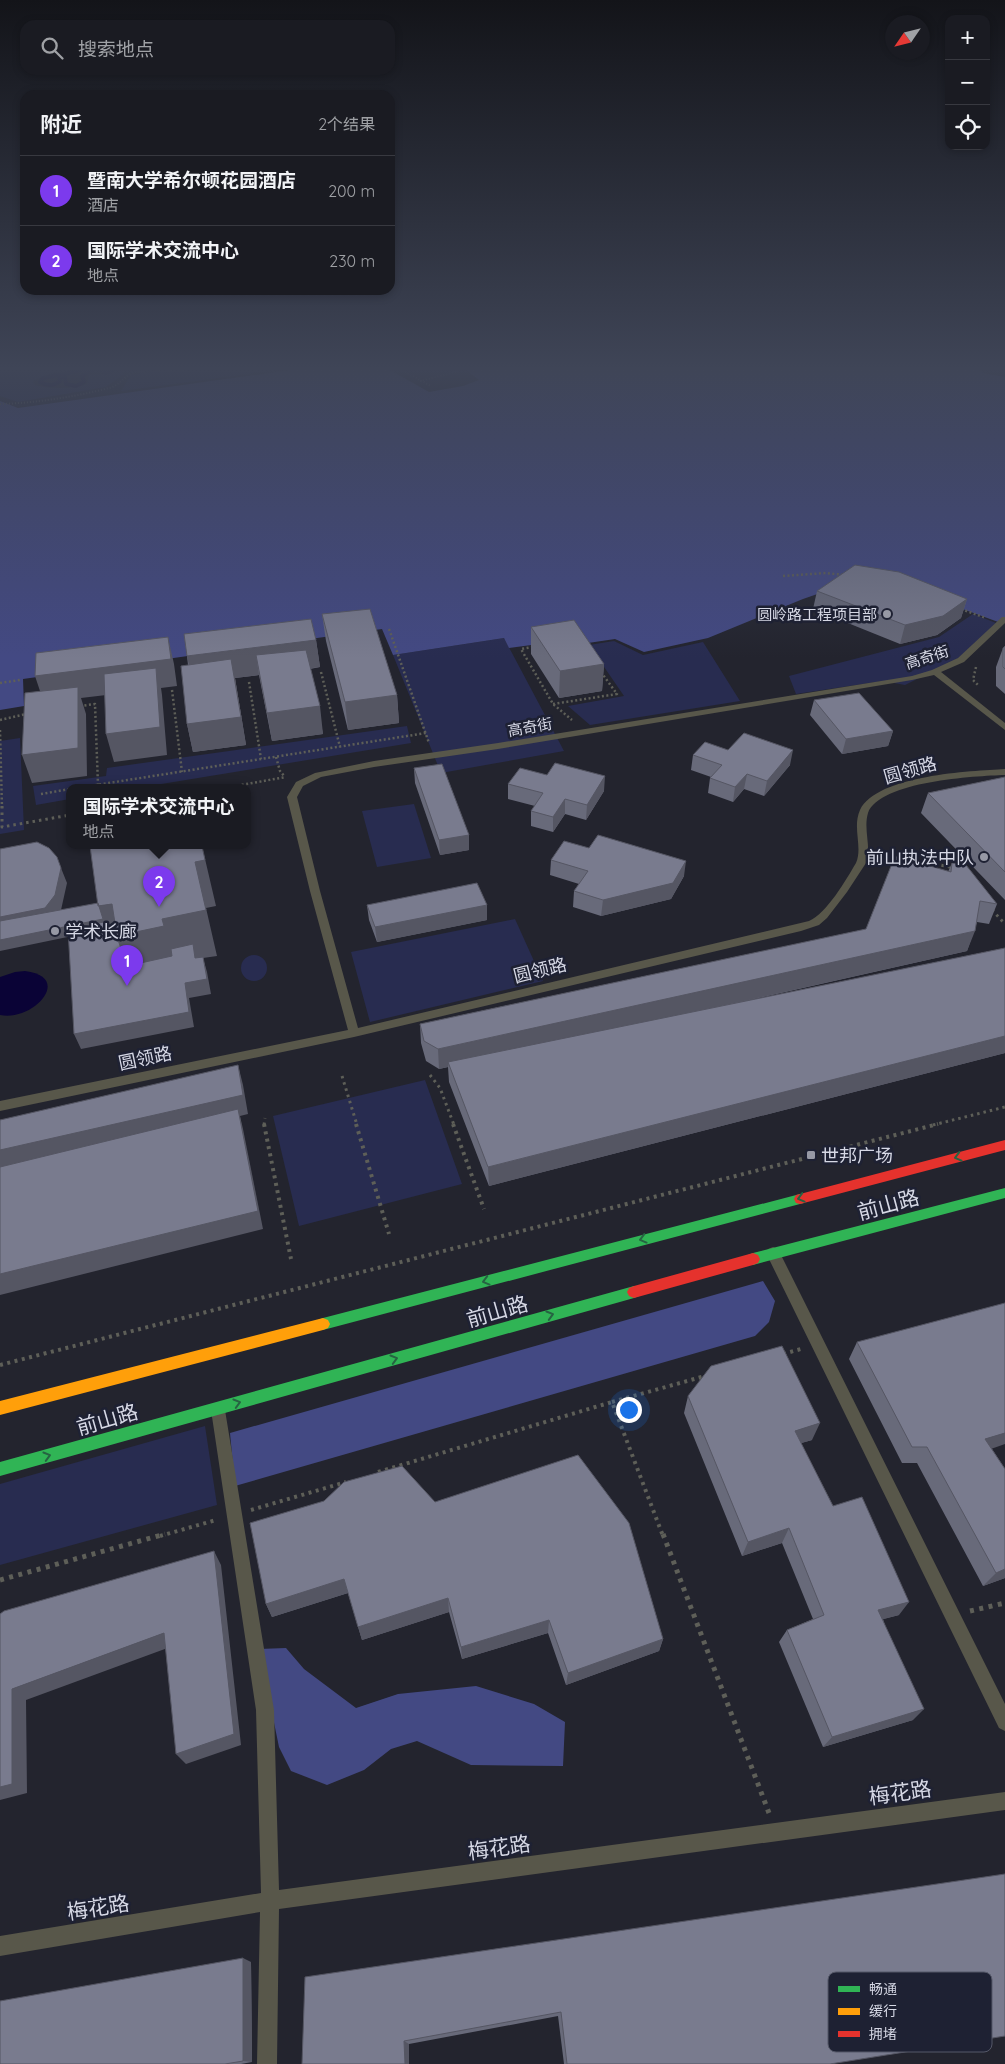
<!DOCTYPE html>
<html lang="zh">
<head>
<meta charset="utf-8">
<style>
	:root { --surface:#1a1b22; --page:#23242a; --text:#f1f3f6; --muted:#9fa1a5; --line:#383940; --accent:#7c3aed }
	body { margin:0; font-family:Quicksand,"Noto Sans SC",sans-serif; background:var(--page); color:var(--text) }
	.controls { position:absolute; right:15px; top:15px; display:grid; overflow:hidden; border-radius:10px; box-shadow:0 2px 8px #0003 }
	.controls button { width:45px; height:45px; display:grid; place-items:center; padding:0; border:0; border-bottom:1px solid var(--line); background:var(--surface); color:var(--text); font:25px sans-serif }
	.compass { position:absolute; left:885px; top:15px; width:45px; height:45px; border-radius:50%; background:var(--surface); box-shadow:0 2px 8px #0003; rotate:235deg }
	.you { position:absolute; left:628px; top:1409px; width:18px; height:18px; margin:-12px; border:4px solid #fff; border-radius:50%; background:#1a73e8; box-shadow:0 0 0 8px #1a73e833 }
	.badge { display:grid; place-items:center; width:32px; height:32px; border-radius:50%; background:var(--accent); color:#fff; font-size:16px; font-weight:700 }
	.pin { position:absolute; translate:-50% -41px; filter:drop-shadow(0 1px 2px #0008) }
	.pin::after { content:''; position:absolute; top:26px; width:18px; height:15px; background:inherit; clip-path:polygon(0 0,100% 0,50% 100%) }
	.popup { position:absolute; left:66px; top:784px; width:185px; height:65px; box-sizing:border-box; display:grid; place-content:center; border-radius:10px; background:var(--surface); filter:drop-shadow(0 1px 4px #0005); font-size:16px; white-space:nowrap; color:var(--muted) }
	.popup b { font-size:19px; color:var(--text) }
	.popup::after { content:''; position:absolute; left:50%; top:100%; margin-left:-10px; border:10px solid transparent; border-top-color:var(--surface) }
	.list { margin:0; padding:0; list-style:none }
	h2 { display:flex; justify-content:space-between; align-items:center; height:65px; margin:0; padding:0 20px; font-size:21px }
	h2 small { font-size:16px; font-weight:400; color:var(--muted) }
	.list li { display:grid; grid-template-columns:32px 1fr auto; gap:15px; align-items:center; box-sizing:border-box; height:70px; padding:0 20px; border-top:1px solid var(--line) }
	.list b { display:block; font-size:19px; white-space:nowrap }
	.list p { margin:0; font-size:16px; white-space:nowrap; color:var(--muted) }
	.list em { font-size:16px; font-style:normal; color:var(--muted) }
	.icon { flex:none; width:28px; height:28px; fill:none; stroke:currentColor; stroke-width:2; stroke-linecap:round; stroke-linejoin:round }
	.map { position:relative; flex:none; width:1005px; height:2064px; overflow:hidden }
	.search { position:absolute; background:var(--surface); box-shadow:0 2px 8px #0003; left:20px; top:20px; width:375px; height:55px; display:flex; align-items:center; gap:12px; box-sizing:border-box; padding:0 18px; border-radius:15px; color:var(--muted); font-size:19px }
	.panel { position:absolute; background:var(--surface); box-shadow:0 2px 8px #0003; left:20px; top:90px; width:375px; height:205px; border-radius:15px }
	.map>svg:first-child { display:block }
	.green { fill:#282c50 }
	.forest { fill:#434983 }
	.water { fill:#0a0336 }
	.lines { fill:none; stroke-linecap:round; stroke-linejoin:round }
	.stream { stroke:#0a0336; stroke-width:4 }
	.path-far4 { stroke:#5e5f58; stroke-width:2; stroke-dasharray:1 2; stroke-linecap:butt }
	.path-far3 { stroke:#5e5f58; stroke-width:2.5; stroke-dasharray:2 2.5; stroke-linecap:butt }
	.path-far2 { stroke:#5e5f58; stroke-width:3; stroke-dasharray:2.5 4; stroke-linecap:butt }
	.path-far1 { stroke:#5e5f58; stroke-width:4; stroke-dasharray:3 4.5; stroke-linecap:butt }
	.path { stroke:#5e5f58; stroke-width:5; stroke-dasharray:4 5.5; stroke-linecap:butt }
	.lane { fill:#58574a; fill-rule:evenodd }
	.fast { fill:#30b455; fill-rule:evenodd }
	.slow { fill:#ff9f0a; fill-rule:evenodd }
	.jam { fill:#e5322d; fill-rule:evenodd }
	.wall { fill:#686a7a }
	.shaded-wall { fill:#555663 }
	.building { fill:#797b8e; stroke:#555663 }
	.oneway { stroke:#266342 }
	.poi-dot { fill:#9799a5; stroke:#1e2133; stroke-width:2 }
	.labels { text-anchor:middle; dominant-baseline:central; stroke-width:5; stroke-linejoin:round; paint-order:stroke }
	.far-poi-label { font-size:15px; fill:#d6d8e5; stroke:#1e2133; text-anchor:end }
	.far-street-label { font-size:15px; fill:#d6d8e5; stroke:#1e2133 }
	.street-label { font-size:18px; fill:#d6d8e5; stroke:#1e2133 }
	.poi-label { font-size:18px; fill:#d6d8e5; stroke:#1e2133; text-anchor:start }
	.near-street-label { font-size:21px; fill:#d6d8e5; stroke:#1e2133 }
	.key { fill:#1e2133; stroke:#555868; stroke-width:1 }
	.key-label { font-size:14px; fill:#d6d8e5 }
</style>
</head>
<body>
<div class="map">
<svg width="1005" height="2064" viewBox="0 0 1005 2064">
	<rect width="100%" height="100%" fill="#23242e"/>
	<!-- green -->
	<path class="green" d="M0 369H73L49 374 33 381 35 385C49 389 74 389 87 384L89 375 109 374 121 371 124 374 106 387 18 402 0 396Z
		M220 369H285L121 391 131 375 156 371Z
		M973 614 996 623 959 658 905 685 883 681 796 694 789 676 939 637Z
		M504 638 564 751 441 773 393 655Z
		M614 641 643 655 703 642 740 701 590 725 568 706 624 696 589 645Z
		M407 726 411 743 137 788H70V799L36 805 33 786 106 776 107 768Z
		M20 738 24 830 0 834V741Z
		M414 804 431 858 377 867 362 811Z
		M515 919 543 981 370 1022 351 952Z
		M241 968a13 13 0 1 1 26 0a13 13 0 1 1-26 0Z
		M425 1080 462 1184 299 1226 273 1116Z
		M205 1426 217 1505 0 1565V1484Z"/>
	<!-- forest -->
	<path class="forest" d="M298 369H388L429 392 463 386 479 380 465 369H978L983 373 1005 377V619L1001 623 916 592 849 583 803 599 708 638 644 652 615 639 588 643 584 638 509 648 504 638 393 655 382 629 23 679 24 706 0 710V401L18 408Z
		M763 1281 775 1301 769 1322 755 1336 235 1486 230 1433Z
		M286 1648 304 1669 356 1708 398 1694 476 1686 534 1704 565 1722 563 1766 471 1765 417 1741 391 1749 364 1770 327 1785 291 1771 279 1747 259 1649Z"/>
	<!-- water -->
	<path class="water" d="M25 971C74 977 33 1022 0 1015V977L15 972Z"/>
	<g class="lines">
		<!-- stream -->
		<path class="stream" d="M99 369 106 373 115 369
			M59 375 60 381C54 386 47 386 40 382L43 378 87 369
			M59 375 65 377 66 384 76 386 84 382 82 376 93 369"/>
		<!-- path-far4 -->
		<path class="path-far4" d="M400 369 431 386
			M420 381 460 371
			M0 404C36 403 74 397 109 388 119 386 125 375 135 372L199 369"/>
		<!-- path-far3 -->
		<path class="path-far3" d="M783 576 826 573 845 575
			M961 609 986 618
			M389 629 429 743
			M533 647 521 649 553 704 572 720
			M976 667 973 680 978 685
			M321 672 340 747
			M249 682 261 759
			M0 683 20 680
			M172 690 182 772
			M553 704 617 694 601 672
			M80 706 95 704 98 785
			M0 720 26 714
			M0 730 2 808
			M276 757 280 771 285 777
			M77 788 426 733
			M224 788 286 777
			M41 794 70 789"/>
		<!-- path-far2 -->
		<path class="path-far2" d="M2 806V827L70 815
			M878 851 954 868
			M992 910 1005 924
			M430 1075 440 1088 454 1125
			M342 1076 357 1125
			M264 1125 265 1118
			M933 1125 1005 1107"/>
		<!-- path-far1 -->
		<path class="path-far1" d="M264 1124 291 1259
			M356 1124 389 1234
			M453 1124 484 1209
			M783 1354 801 1349
			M0 1365 938 1124
			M612 1402 705 1376
			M378 1472 612 1402 663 1536
			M251 1510 346 1482
			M160 1536 216 1520"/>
		<!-- path -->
		<path class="path" d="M663 1534 769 1813
			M0 1580 165 1534
			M970 1611 1005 1603"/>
		<!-- lane -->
		<path class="lane" d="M1002 617H1005V623L964 662 941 672 1005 723V730L934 675 912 680 498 749 374 767 321 777 303 786 297 797 320 891 358 1028 809 921C827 913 846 880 856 863 863 847 852 828 860 810 877 775 971 771 1005 769V775C975 776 880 781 868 813 863 830 872 848 866 863L847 892 827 918 819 925 801 931 354 1037 0 1111V1101L348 1030 310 891 287 797 296 782 315 773 374 761 498 743 912 676 932 670 958 658Z
			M773 1247 778 1249 1005 1704V1731L999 1728 768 1257 766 1253 768 1249Z
			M218 1403 223 1405 225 1410 274 1710 279 1890 1005 1792V1810L279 1909 277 2064H257L260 1912 0 1956V1936L261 1893 256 1710 211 1410 213 1405Z"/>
		<!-- fast -->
		<path class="fast" d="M1005 1188V1198L753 1265 748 1263 746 1259 748 1255 753 1253Z
			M800 1194 804 1195 806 1199 804 1203 800 1204 323 1330 318 1328 316 1324 318 1320 323 1318Z
			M634 1286 639 1288 641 1292 639 1296 634 1298 0 1476V1462Z"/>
		<!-- slow -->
		<path class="slow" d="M323 1318 328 1320 330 1324 328 1328 323 1330 0 1415V1401Z"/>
		<!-- jam -->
		<path class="jam" d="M1005 1140V1150L800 1204 796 1203 794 1199 796 1195 800 1194Z
			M753 1253 758 1255 760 1259 758 1263 753 1265 634 1298 629 1296 627 1292 629 1288 634 1286Z"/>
	</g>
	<!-- wall -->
	<path class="wall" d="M817 591 967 599 961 618 937 635 900 644 813 609Z
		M322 614 397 695 399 723 348 730 326 641Z
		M531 627 604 664 602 691 559 698 531 654Z
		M316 640 320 667 310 669 323 734 272 741 259 675 235 678 246 745 193 752 187 724 188 665 187 656Z
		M1005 646V694L996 686V667L1003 648Z
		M814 700 893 731 888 746 842 754 810 715Z
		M728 750 790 765 764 796 744 789 733 802 708 793 710 778 711 777 691 770 693 755Z
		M414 768 469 835V850L440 855 415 783Z
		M1005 777V900L921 813 928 793Z
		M508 784 604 791 586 820 565 814 553 832 531 826V811L535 806 508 799Z
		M551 860 684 876 671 899 601 916 573 907 574 891 579 884 550 875Z
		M952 863 997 904 989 924 977 922 967 951 727 1005 1005 948V1053L489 1186 449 1082 448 1067 439 1069 426 1061 421 1043 420 1024 866 929 948 872Z
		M367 905H487V920L377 942 369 920Z
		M857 1342 992 1449 1005 1469V1578L983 1586 917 1463H902L849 1359Z
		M688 1396 812 1440 801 1443 833 1506 899 1615 883 1619 913 1720 823 1747 779 1642 787 1630 813 1619 782 1543 742 1556 684 1413Z
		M435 1502 663 1639 659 1651 566 1685 548 1633 462 1659 449 1612 362 1640 348 1593 272 1617 266 1604Z
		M1005 1874 830 2064H564L558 2016 409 2044V2064H302Z
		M251 1962 252 2062 241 2064H0Z"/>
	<!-- shaded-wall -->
	<path class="shaded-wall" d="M967 599 961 618 937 635 900 644 905 625Z
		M168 637 174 664 177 686 161 688 162 695 167 755 114 762 106 734 157 689 81 698 86 714 87 776 32 783 22 755 44 703 35 676Z
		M316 640 320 667 260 675 256 655 259 675 235 678 246 745 193 752 187 724 193 684 187 656Z
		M604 664 602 691 559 698 560 671Z
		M397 695 399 723 348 730 345 702Z
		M320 706 323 734 272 741 267 713Z
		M893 731 888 746 842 754 846 739Z
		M793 750 790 765 764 796 767 781Z
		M747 774 744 789 733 802 735 787Z
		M605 776 604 791 586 820 587 805Z
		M565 799V814L553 832V817Z
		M469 835V850L440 855 439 840Z
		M202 846 216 906 206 908 217 956 203 958 207 972 211 994 189 998 194 1027 81 1049 74 1034 132 981 114 951 106 929 0 951V940L98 906 112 904 162 919 195 862Z
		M686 861 684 876 671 899 601 916 603 900Z
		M61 868 67 883 61 910 0 934V917Z
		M487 905V920L377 942 375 927Z
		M975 931 967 951 449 1067 448 1062V1067L439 1069 438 1049Z
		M1005 1036V1053L489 1186 488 1167Z
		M238 1065 243 1085 248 1114 240 1116 243 1129 263 1229 0 1295V1150Z
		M820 1423 812 1440 788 1447 795 1431Z
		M1005 1433V1444L974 1455 985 1439Z
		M789 1528 782 1543 742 1556 748 1542Z
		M214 1551 221 1565 241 1745 186 1764 176 1754Z
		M1005 1569V1578L983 1586 996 1573Z
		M344 1579 348 1593 272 1617 266 1604Z
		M448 1598 449 1612 362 1640 358 1627Z
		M909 1602 899 1615 869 1623 878 1610Z
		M549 1620 548 1633 462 1659 461 1647Z
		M164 1633 173 1646 26 1700 27 1793 0 1800V1787L12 1689Z
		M663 1639 659 1651 566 1685 568 1673Z
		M924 1709 913 1720 823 1747 832 1737Z
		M243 1958 251 1962 252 2062 243 2061Z
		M404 2041 409 2044V2064H405Z"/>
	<!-- building -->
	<path class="building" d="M855 565 899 572 967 599 943 616 905 625 817 591Z
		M370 609 397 695 345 702 322 614Z
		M311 619 316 640 187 656 184 634Z
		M574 620 604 664 560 671 531 627Z
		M168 637 171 659 35 676 36 653Z
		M1005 646V669L1003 667V648Z
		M306 650 320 706 267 713 256 655Z
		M231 659 241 717 187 724 181 666Z
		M156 668 160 727 106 734 104 674Z
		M78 687V748L22 755 25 693Z
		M859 693 893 731 846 739 814 700Z
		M744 733 793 750 767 781 747 774 735 787 710 778 722 765 693 755 705 742 728 750Z
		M555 763 605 776 587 805 565 799 553 817 531 811 543 793 508 784 520 768 547 775Z
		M442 764 469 835 439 840 414 768Z
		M1005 777V872L928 793Z
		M598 835 686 861 673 883 603 900 574 891 588 871 551 860 564 841 589 848Z
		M37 842 49 848 57 857 61 868 55 895 45 908 0 917V849Z
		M90 846H202L205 860 195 862 206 910 162 919 164 926 117 936 112 904 98 906Z
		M895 856 951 872 952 863 966 865 997 904 980 901 975 931 438 1049 424 1041 420 1024 866 929Z
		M477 883 487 905 375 927 367 905Z
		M98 903 103 919 0 940V921Z
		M104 922 109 936 116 934 127 966 172 956 171 949 193 944 195 958 203 957 207 979 185 983 189 1012 74 1034 68 929Z
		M1005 948V1036L488 1167 448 1062Z
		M238 1065 243 1095 0 1150V1120Z
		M238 1109 258 1211 0 1274V1167Z
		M1005 1303V1433L985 1439 1005 1469V1569L996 1573 927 1447H912L857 1342Z
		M782 1346 820 1423 795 1431 833 1506 862 1497 909 1602 878 1610 924 1709 832 1737 787 1630 824 1615 789 1528 748 1542 688 1396 711 1366Z
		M578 1455 629 1523 663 1639 568 1673 549 1620 461 1647 448 1598 358 1627 344 1579 266 1604 250 1523 324 1501 344 1482 402 1466 435 1502Z
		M214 1551 234 1734 176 1754 164 1633 12 1689V1784L0 1787V1614L4 1611Z
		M1005 1874V2036L830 2064H567L561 2012 404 2041 405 2064H302L305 1977Z
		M243 1958V2061L225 2064H0V2001Z"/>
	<!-- one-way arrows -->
	<defs><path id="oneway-chevron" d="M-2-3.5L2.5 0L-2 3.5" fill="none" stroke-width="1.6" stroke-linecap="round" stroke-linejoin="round" transform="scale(1.25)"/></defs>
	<g class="oneway">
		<use href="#oneway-chevron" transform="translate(958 1157) rotate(165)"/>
		<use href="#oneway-chevron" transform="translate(801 1198) rotate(165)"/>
		<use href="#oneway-chevron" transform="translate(643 1239) rotate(165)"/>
		<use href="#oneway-chevron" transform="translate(486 1281) rotate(165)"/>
		<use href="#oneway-chevron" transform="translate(550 1315) rotate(-16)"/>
		<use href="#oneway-chevron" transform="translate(394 1359) rotate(-16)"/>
		<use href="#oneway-chevron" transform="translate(237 1403) rotate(-16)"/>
		<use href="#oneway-chevron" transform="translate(47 1456) rotate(-16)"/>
	</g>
	<!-- sky -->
	<linearGradient id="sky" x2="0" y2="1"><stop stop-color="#131419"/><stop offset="0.56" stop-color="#3f4557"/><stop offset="1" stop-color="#3f4557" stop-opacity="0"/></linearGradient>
	<rect width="1005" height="658" fill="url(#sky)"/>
	<!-- markers -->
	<g class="poi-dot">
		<circle cx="887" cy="614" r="5"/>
		<circle cx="984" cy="857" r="5"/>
		<circle cx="55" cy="931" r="5"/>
		<rect x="806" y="1150" width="10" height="10" rx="2.5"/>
	</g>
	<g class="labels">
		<!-- far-poi labels -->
		<g class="far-poi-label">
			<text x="877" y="614">圆岭路工程项目部</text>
		</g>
		<!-- far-street labels -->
		<g class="far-street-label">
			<text transform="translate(927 657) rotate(-18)">高奇街</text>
			<text transform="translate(530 727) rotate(-10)">高奇街</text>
		</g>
		<!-- street labels -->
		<g class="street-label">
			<text transform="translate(910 770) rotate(-16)">圆领路</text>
			<text transform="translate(540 970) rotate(-14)">圆领路</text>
			<text transform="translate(145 1058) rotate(-12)">圆领路</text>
		</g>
		<!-- poi labels -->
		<g class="poi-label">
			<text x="974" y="857" text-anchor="end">前山执法中队</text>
			<text x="65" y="931">学术长廊</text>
			<text x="821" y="1155">世邦广场</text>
		</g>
		<!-- near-street labels -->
		<g class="near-street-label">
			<text transform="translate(888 1204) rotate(-15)">前山路</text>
			<text transform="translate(497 1311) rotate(-16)">前山路</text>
			<text transform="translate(107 1419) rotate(-16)">前山路</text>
			<text transform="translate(900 1792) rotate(-8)">梅花路</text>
			<text transform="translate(499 1847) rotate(-8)">梅花路</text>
			<text transform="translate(98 1907) rotate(-9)">梅花路</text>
		</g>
	</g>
	<!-- legend -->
	<rect x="828" y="1972" width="164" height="80" rx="8" class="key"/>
	<rect x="838" y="1986" width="22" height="6" fill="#30b455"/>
	<rect x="838" y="2008" width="22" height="7" fill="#ff9f0a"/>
	<rect x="838" y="2031" width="22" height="6" fill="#e5322d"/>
	<g class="key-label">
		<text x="869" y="1994">畅通</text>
		<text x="869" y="2016">缓行</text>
		<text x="869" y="2039">拥堵</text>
	</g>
</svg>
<div class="controls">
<button>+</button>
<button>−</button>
<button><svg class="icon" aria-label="locate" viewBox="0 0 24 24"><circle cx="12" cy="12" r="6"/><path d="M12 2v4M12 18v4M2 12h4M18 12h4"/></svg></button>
</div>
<svg class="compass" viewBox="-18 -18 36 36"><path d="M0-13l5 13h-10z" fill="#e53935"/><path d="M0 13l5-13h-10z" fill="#9fa1a5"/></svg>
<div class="you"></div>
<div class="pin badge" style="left:127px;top:986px">1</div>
<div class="pin badge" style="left:159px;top:907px">2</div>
<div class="popup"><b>国际学术交流中心</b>地点</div>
<div class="search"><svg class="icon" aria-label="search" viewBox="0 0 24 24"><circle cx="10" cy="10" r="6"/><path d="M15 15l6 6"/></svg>搜索地点</div>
<section class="panel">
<h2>附近<small>2个结果</small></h2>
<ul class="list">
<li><span class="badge">1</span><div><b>暨南大学希尔顿花园酒店</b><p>酒店</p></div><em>200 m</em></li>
<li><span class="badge">2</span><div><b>国际学术交流中心</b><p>地点</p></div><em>230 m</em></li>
</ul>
</section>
</div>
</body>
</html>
